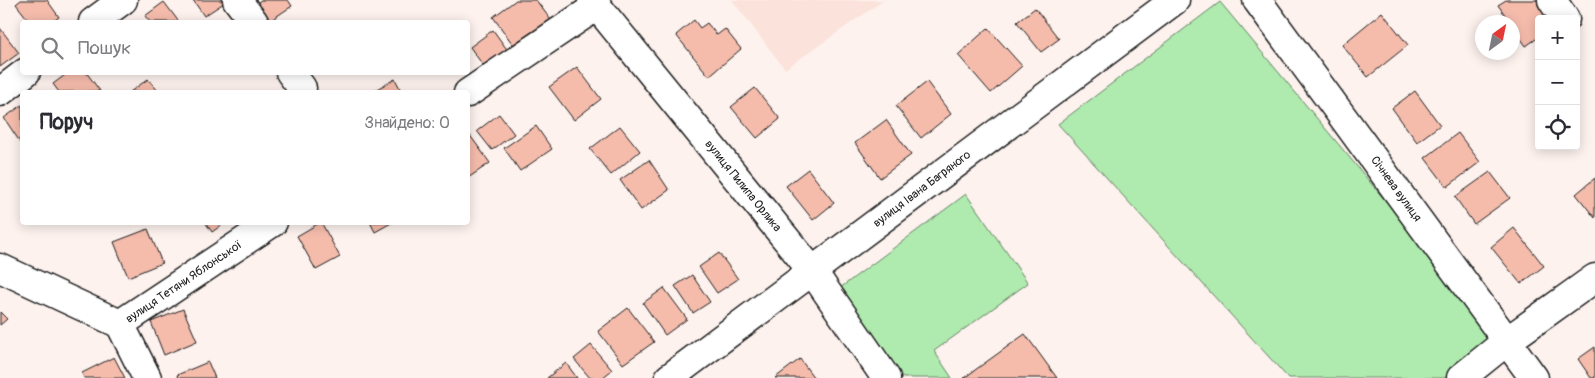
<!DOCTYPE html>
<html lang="uk">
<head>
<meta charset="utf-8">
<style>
	:root { --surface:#fff; --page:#f2f2f3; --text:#2b2b33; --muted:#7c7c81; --line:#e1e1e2 }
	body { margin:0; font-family:Pangolin,sans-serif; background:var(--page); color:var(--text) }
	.controls { position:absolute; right:15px; top:15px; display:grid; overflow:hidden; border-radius:5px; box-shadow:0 2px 12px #0003 }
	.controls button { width:45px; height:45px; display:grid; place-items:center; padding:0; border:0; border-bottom:1px solid var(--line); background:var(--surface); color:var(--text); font:25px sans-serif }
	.compass { position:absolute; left:1475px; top:15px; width:45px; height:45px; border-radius:50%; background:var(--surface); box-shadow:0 2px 12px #0003; rotate:33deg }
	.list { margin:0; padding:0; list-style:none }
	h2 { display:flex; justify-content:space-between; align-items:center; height:65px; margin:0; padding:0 20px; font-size:21px }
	h2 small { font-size:16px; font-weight:400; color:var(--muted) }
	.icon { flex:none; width:28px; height:28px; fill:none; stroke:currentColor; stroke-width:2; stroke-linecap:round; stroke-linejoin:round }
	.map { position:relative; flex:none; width:1595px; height:378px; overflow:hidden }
	.search { position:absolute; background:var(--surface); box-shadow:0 2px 12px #0003; left:20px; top:20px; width:450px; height:55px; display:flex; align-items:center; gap:12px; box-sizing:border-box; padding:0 18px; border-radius:5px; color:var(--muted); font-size:19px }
	.panel { position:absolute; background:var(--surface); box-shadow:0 2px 12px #0003; left:20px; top:90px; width:450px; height:135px; border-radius:5px }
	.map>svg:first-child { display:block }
	.built { fill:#fbe2da }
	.green { fill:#afeaae; stroke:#668365 }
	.building { fill:#f5bcac; stroke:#1c1c1c }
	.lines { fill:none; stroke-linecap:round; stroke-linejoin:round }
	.minor-casing { stroke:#1c1c1c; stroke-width:31 }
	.minor { stroke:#fff; stroke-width:28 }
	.labels { text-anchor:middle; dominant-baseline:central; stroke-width:4; stroke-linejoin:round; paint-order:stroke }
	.street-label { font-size:12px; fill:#1c1c1c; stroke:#fff }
</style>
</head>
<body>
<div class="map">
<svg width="1595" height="378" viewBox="0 0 1595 378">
	<rect width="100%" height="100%" fill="#fdf2ee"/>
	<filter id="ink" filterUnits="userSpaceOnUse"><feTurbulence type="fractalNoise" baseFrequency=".02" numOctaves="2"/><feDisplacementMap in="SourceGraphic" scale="10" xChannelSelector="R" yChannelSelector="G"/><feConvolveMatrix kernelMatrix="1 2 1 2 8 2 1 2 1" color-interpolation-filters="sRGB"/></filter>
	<g filter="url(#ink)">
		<!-- built -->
		<path class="built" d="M732 0H884L785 69Z"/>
		<!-- green -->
		<path class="green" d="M1220 2 1499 337 1453 378H1288L1058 124Z
			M966 194 1028 283 934 351 952 378H903L840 288Z"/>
		<!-- building -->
		<path class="building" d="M21 0H47L59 17 52 22H30L16 4Z
			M193 0H227V1L204 16Z
			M261 0H288L292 6 268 22 255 4Z
			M516 0H536L553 23 517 50 493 17Z
			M1506 0H1537L1550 19H1539V37L1526 46 1512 26V22H1510L1498 5Z
			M164 2 179 22H150L145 16Z
			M1035 8 1059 39 1041 52 1017 22Z
			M1382 12 1408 45 1368 77 1342 45Z
			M694 20 700 28 707 23 717 35 725 29 741 49 709 76 676 35Z
			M0 28 19 53 0 67Z
			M988 28 1022 66 991 93 958 55Z
			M493 30 511 55 487 71 470 47Z
			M577 67 601 99 574 120 549 87Z
			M69 72H86L100 91 59 92 53 84Z
			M148 79 159 92H130Z
			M395 79 402 92H371Z
			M927 82 951 114 921 138 896 106Z
			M755 88 780 119 757 138 731 107Z
			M1415 91 1440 125 1417 142 1392 108Z
			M22 105V145L4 118Z
			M499 114 514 134 492 150 477 131Z
			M886 120 911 155 880 178 855 143Z
			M536 126 552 149 520 171 504 148Z
			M620 126 640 151 611 175 590 149Z
			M1458 133 1480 162 1447 187 1425 158Z
			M469 134 490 163 468 178V135Z
			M649 160 669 190 641 210 620 180Z
			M808 169 834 203 813 220 786 186Z
			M1490 172 1510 198 1474 224 1455 197Z
			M1595 178V218L1576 194Z
			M205 222H226L212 232Z
			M321 222 340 257 316 270 297 236Z
			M370 222H393L375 232Z
			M1514 228 1544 266 1521 284 1491 247Z
			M148 229 162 263 128 277 114 242Z
			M719 253 738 279 717 293 699 267Z
			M692 275 710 302 693 313 675 286Z
			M664 288 687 319 665 335 643 303Z
			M628 308 654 342 623 364 598 331Z
			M183 309 197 341 164 355 151 322Z
			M0 312 7 319 0 325Z
			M1025 334 1057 378H964Z
			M591 345 612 370 602 378H590L574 359Z
			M1595 347V378H1591L1578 359Z
			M114 357 125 378H84L82 373Z
			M800 359 814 378H775Z
			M208 362 215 378H178L177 375Z
			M566 363 577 378H547Z"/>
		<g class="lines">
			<defs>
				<path id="minor" d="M237 0 254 22
					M592 0 813 272 886 378
					M1257 0 1534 378
					M1552 0 1565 19
					M93 22 123 0
					M290 72 302 88
					M0 92 26 72
					M468 93 597 6
					M0 268 120 324 147 378
					M120 324 273 222
					M669 378 1175 0
					M1461 378 1507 341 1595 278"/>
			</defs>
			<!-- minor casing -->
			<use href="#minor" class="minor-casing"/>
			<!-- minor -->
			<use href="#minor" class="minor"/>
		</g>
	</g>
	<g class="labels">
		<!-- street labels -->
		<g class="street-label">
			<text transform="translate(743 186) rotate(51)">вулиця Пилипа Орлика</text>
			<text transform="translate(922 189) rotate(-37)">вулиця Івана Багряного</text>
			<text transform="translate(1396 189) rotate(54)">Січнева вулиця</text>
			<text transform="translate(184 282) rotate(-34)">вулиця Тетяни Яблонської</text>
		</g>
	</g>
</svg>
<div class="controls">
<button>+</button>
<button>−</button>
<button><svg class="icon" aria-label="locate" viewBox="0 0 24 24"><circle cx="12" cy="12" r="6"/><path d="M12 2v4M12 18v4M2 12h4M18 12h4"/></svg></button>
</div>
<svg class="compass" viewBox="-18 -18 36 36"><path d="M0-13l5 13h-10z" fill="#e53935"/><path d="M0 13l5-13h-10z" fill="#7c7c81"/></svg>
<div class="search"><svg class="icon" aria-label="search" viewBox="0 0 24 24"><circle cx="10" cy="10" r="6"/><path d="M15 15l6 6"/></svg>Пошук</div>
<section class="panel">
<h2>Поруч<small>Знайдено: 0</small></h2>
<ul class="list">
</ul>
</section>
</div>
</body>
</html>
